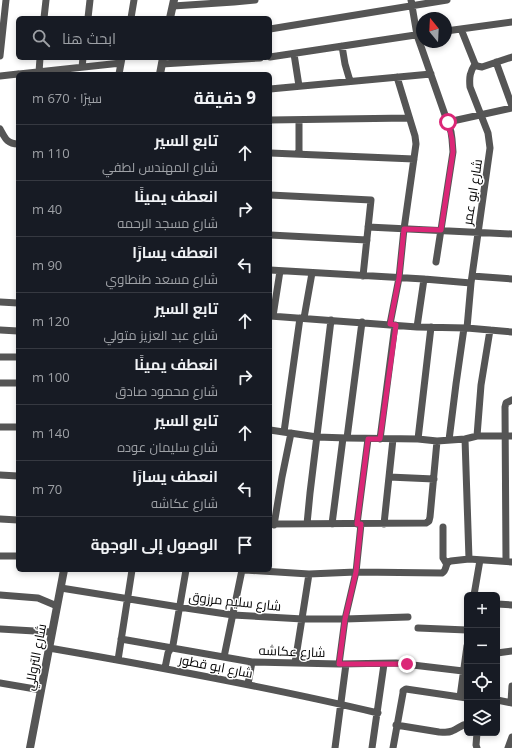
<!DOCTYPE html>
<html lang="ar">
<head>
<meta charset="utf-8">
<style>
	:root { --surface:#171b24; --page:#20242c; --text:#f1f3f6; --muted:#9ea1a6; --line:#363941 }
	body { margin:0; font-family:"Open Sans",Cairo,sans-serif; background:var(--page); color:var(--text); direction:rtl }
	.controls { position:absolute; right:12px; bottom:12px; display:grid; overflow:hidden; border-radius:6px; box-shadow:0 2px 6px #0003 }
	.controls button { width:36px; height:36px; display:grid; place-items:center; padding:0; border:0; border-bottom:1px solid var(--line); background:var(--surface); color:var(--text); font:20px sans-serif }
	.compass { position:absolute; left:416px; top:12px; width:36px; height:36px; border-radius:50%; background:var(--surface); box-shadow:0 2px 6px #0003; rotate:342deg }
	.stop { position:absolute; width:12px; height:12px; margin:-9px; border:3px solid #db2777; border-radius:50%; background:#fff }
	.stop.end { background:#db2777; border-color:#fff; box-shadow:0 1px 4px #0008 }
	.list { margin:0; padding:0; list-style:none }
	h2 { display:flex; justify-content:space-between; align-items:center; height:52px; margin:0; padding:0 16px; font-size:17px }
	h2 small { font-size:13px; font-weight:400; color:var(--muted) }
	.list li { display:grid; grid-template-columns:26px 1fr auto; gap:12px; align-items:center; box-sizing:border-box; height:56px; padding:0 16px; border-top:1px solid var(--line) }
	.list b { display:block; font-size:15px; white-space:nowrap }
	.list p { margin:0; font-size:13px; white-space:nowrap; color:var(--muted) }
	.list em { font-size:13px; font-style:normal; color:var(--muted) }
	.icon { flex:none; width:22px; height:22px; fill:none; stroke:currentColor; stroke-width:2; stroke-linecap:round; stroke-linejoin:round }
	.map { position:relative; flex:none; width:512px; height:748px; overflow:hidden; direction:ltr }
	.search { position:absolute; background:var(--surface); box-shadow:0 2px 6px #0003; left:16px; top:16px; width:256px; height:44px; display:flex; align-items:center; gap:10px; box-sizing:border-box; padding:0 14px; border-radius:6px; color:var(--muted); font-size:15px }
	.panel { position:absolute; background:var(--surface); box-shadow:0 2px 6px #0003; left:16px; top:72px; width:256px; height:500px; border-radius:6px; direction:rtl }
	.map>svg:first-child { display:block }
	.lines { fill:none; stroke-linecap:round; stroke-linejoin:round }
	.minor { stroke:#555; stroke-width:7 }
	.tertiary { stroke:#555; stroke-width:8 }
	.route { stroke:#db2777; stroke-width:5 }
	.labels { text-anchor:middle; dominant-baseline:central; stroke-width:3; stroke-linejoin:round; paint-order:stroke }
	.street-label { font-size:13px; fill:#000; stroke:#fff }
</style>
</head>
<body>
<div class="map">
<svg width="512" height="748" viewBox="0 0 512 748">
	<rect width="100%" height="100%" fill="#fff"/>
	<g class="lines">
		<!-- minor -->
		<path class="minor" d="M411 0 417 35 451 132 452 139 453 152 436 262
			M173 6 234 2 255 0
			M44 18 46 0
			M88 18 90 0
			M131 18 134 0
			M270 29 447 0
			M461 29 475 64 477 66 482 67 512 57
			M446 31 512 22
			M342 46 345 64 350 81
			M294 54 299 86
			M0 56 6 0
			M270 57 422 34
			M496 62 512 106
			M162 64 260 58
			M82 67 83 58
			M39 72 40 58
			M19 74 121 63
			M119 74 122 58
			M0 76 18 74
			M270 89 431 74
			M270 120 409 118
			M448 122 512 108
			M0 129C5 138 7 144 18 144
			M270 153 414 159
			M299 153V120
			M270 195 371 200 363 276
			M368 227 512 234
			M270 235 367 240
			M270 270 424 279 471 283
			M472 276 512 279
			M0 302 18 303
			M270 316 417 327 467 328 512 332
			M273 316 280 271
			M304 318 312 273
			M390 324 399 278 404 229 416 144 415 136 397 77
			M417 327 424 279
			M467 328 471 283 490 148 488 133 470 87C469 77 470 72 475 64
			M0 330 18 331
			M0 357H18
			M0 383H18
			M0 427H18
			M270 430 317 437 347 438 418 439 437 441 465 439 477 436H512
			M284 432 300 318
			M477 436 481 385 490 330
			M347 438 362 322
			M380 439 395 325
			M418 439 431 327
			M465 439 469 559
			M449 440 456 384 464 328
			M0 475 18 476
			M389 477 434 479
			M0 519 18 520
			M270 524 426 523 429 521 430 517 437 441
			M307 524 310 493 331 320
			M332 524 343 438
			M357 524 368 439
			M384 524 393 439
			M274 525 282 477 291 433
			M443 527V558L446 563
			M0 556H18
			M506 561 505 407 506 403 512 400
			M245 570 309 574 356 572 442 573C448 570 444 562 451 561L469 559 512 562
			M61 588 179 607 233 615 303 619H345L408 617
			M0 595 38 598 57 606
			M474 595 480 560
			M497 604 512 605
			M418 628 467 630
			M0 629 52 632
			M121 639 252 662 339 664 396 663 463 671
			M49 648C159 667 269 687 378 713
			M497 653 512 651
			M224 657 242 570
			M118 660 132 570
			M295 663 309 574
			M339 664 345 619 356 572 361 524
			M165 668 168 653 173 645 186 570
			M0 683 41 690
			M248 684 252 662
			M460 697 467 646
			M497 700 512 703
			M511 702 512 686
			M396 725 439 732C444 732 448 733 452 731 458 729 461 725 467 724
			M477 733 476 745 477 748
			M335 748 346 664
			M372 748 384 664
			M393 748 403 693V691L406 689 460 697 467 698
			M508 748 512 737"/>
		<!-- tertiary -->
		<path class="tertiary" d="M170 18 174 0
			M160 74 163 58
			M30 748 64 570"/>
	</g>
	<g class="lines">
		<!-- route -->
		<path class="route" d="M407 664H339L345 619 356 572 361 524H357L368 439H380L396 325 390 324 399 278 404 229 441 230 453 152 452 139 448 122"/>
	</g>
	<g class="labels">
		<!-- street labels -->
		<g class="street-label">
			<text transform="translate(472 192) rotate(-81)">شارع ابو عمر</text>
			<text transform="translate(235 601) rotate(6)">شارع سليم مرزوق</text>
			<text transform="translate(292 651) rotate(2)">شارع عكاشه</text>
			<text transform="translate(35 657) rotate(-79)">شارع التروللي</text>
			<text transform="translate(216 666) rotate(11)">شارع ابو قطور</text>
		</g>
	</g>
</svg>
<div class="controls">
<button>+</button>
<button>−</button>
<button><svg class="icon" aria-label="locate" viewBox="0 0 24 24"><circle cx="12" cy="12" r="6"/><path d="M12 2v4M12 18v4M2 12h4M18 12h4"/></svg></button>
<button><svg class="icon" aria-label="layers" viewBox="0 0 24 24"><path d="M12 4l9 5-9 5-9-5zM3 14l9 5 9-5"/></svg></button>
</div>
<svg class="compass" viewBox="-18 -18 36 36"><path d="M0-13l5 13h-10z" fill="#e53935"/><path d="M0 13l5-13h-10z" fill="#9ea1a6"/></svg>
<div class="stop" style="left:448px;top:122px"></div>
<div class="stop end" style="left:407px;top:664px"></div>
<div class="search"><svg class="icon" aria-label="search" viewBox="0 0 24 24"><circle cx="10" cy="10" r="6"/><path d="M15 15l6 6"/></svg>ابحث هنا</div>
<section class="panel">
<h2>9 دقيقة<small>سيرًا · 670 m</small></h2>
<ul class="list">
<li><svg class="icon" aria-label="ahead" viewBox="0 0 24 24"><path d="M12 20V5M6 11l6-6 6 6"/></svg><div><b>تابع السير</b><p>شارع المهندس لطفي</p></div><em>110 m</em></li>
<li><svg class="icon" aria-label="right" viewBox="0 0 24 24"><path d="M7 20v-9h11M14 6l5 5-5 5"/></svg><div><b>انعطف يمينًا</b><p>شارع مسجد الرحمه</p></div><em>40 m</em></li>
<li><svg class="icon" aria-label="left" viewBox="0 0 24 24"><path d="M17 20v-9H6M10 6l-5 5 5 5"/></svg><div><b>انعطف يسارًا</b><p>شارع مسعد طنطاوي</p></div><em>90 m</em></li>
<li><svg class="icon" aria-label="ahead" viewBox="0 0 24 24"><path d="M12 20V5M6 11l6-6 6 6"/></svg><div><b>تابع السير</b><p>شارع عبد العزيز متولي</p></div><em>120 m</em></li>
<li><svg class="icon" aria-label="right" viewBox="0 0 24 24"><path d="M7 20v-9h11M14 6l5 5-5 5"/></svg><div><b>انعطف يمينًا</b><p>شارع محمود صادق</p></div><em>100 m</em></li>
<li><svg class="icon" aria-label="ahead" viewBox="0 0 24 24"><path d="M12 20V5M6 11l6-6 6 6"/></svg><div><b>تابع السير</b><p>شارع سليمان عوده</p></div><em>140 m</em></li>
<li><svg class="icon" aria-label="left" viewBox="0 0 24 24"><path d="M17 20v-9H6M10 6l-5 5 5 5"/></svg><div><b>انعطف يسارًا</b><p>شارع عكاشه</p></div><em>70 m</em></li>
<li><svg class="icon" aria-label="arrive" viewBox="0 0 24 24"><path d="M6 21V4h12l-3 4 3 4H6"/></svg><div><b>الوصول إلى الوجهة</b></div></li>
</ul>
</section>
</div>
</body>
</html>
